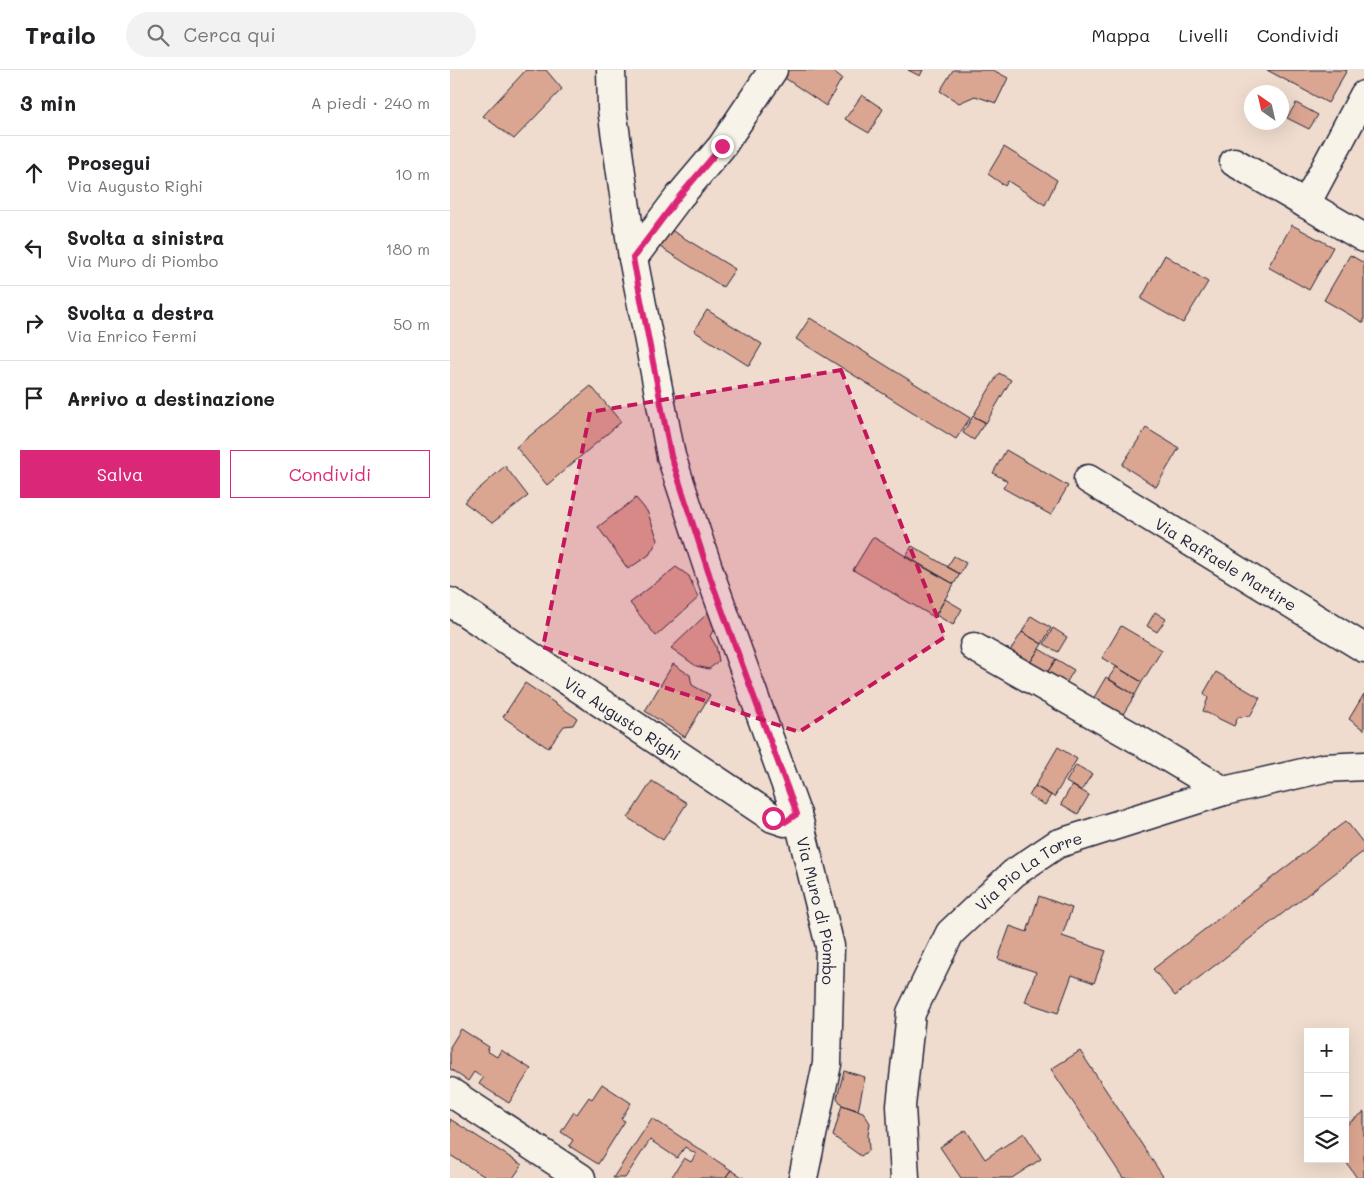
<!DOCTYPE html>
<html lang="it">
<head>
<meta charset="utf-8">
<style>
	:root { --surface:#fff; --page:#f2f2f2; --text:#202124; --muted:#757577; --line:#e0e0e0; --accent:#db2777 }
	body { margin:0; font-family:Mali,sans-serif; background:var(--page); color:var(--text) }
	.controls { position:absolute; right:15px; bottom:15px; display:grid; overflow:hidden; border-radius:0px; box-shadow:0 5px 20px #0002 }
	.controls button { width:45px; height:45px; display:grid; place-items:center; padding:0; border:0; border-bottom:1px solid var(--line); background:var(--surface); color:var(--text); font:25px sans-serif }
	.compass { position:absolute; left:794px; top:15px; width:45px; height:45px; border-radius:50%; background:var(--surface); box-shadow:0 5px 20px #0002; rotate:326deg }
	.stop { position:absolute; width:15px; height:15px; margin:-11px; border:4px solid #db2777; border-radius:50%; background:#fff }
	.stop.end { background:#db2777; border-color:#fff; box-shadow:0 1px 5px #0008 }
	.list { margin:0; padding:0; list-style:none }
	h2 { display:flex; justify-content:space-between; align-items:center; height:65px; margin:0; padding:0 20px; font-size:21px }
	h2 small { font-size:16px; font-weight:400; color:var(--muted) }
	.list li { display:grid; grid-template-columns:32px 1fr auto; gap:15px; align-items:center; box-sizing:border-box; height:75px; padding:0 20px; border-top:1px solid var(--line) }
	.list b { display:block; font-size:19px; white-space:nowrap }
	.list p { margin:0; font-size:16px; white-space:nowrap; color:var(--muted) }
	.list em { font-size:16px; font-style:normal; color:var(--muted) }
	.actions { display:flex; gap:10px; padding:15px 20px }
	.actions a { flex:1; padding:11px 0; border:1px solid var(--accent); border-radius:0px; text-align:center; font-size:18px; color:var(--accent) }
	.actions .main { background:var(--accent); color:#fff }
	.icon { flex:none; width:28px; height:28px; fill:none; stroke:currentColor; stroke-width:2; stroke-linecap:round; stroke-linejoin:round }
	.map { position:relative; flex:none; width:914px; height:1108px; overflow:hidden }
	header { display:flex; align-items:center; gap:30px; box-sizing:border-box; height:70px; padding:0 25px; background:var(--surface); border-bottom:1px solid var(--line) }
	header strong { font-size:24px }
	nav { display:flex; gap:28px; margin-inline-start:auto; font-size:18px }
	.search { width:350px; height:45px; background:var(--page); display:flex; align-items:center; gap:12px; box-sizing:border-box; padding:0 18px; border-radius:28px; color:var(--muted); font-size:19px }
	main { display:flex }
	aside { flex:1; background:var(--surface) }
	.map>svg:first-child { display:block }
	.building { fill:#dba691; stroke:#22223b }
	.lines { fill:none; stroke-linecap:round; stroke-linejoin:round }
	.minor-casing { stroke:#22223b; stroke-width:31 }
	.minor { stroke:#f7f3e8; stroke-width:28 }
	.route { stroke:#db2777; stroke-width:6 }
	.marked { fill:#c2185b; fill-opacity:0.2; stroke:#c2185b; stroke-width:4; stroke-dasharray:10 6; stroke-linejoin:round }
	.labels { text-anchor:middle; dominant-baseline:central; stroke-width:4.5; stroke-linejoin:round; paint-order:stroke }
	.street-label { font-size:16px; fill:#22223b; stroke:#f7f3e8 }
</style>
</head>
<body>
<header>
<strong>Trailo</strong>
<div class="search"><svg class="icon" aria-label="search" viewBox="0 0 24 24"><circle cx="10" cy="10" r="6"/><path d="M15 15l6 6"/></svg>Cerca qui</div>
<nav><a>Mappa</a><a>Livelli</a><a>Condividi</a></nav>
</header>
<main>
<aside>
<h2>3 min<small>A piedi · 240 m</small></h2>
<ul class="list">
<li><svg class="icon" aria-label="ahead" viewBox="0 0 24 24"><path d="M12 20V5M6 11l6-6 6 6"/></svg><div><b>Prosegui</b><p>Via Augusto Righi</p></div><em>10 m</em></li>
<li><svg class="icon" aria-label="left" viewBox="0 0 24 24"><path d="M17 20v-9H6M10 6l-5 5 5 5"/></svg><div><b>Svolta a sinistra</b><p>Via Muro di Piombo</p></div><em>180 m</em></li>
<li><svg class="icon" aria-label="right" viewBox="0 0 24 24"><path d="M7 20v-9h11M14 6l5 5-5 5"/></svg><div><b>Svolta a destra</b><p>Via Enrico Fermi</p></div><em>50 m</em></li>
<li><svg class="icon" aria-label="arrive" viewBox="0 0 24 24"><path d="M6 21V4h12l-3 4 3 4H6"/></svg><div><b>Arrivo a destinazione</b></div></li>
</ul>
<div class="actions"><a class="main">Salva</a><a>Condividi</a></div>
</aside>
<div class="map">
<svg width="914" height="1108" viewBox="0 0 914 1108">
	<rect width="100%" height="100%" fill="#efdcce"/>
	<filter id="ink" filterUnits="userSpaceOnUse"><feTurbulence type="fractalNoise" baseFrequency=".02" numOctaves="2"/><feDisplacementMap in="SourceGraphic" scale="10" xChannelSelector="R" yChannelSelector="G"/><feConvolveMatrix kernelMatrix="1 2 1 2 8 2 1 2 1" color-interpolation-filters="sRGB"/></filter>
	<g filter="url(#ink)">
		<!-- building -->
		<path class="building" d="M76 0H96L112 19 64 69 33 46Z
			M337 0H382L392 8 376 36 332 6Z
			M458 0H473L470 6Z
			M503 0H543L558 8 546 33 525 26 509 33 490 21Z
			M817 0H897L878 33Z
			M412 25 433 39 419 63 395 49Z
			M846 33 868 45 859 59 837 48Z
			M554 77 607 110 595 135 558 111 555 116 538 104Z
			M842 155 883 177 859 220 818 197Z
			M221 160 285 199 273 217 210 177Z
			M715 185 758 212 733 253 691 229Z
			M900 185 914 193V253L874 230Z
			M257 240 312 274 299 296 244 261Z
			M360 248 520 348 506 369 346 269Z
			M549 303 561 310 536 353 523 346Z
			M141 316 171 352 97 415 66 377Z
			M523 346 535 352 524 370 513 363Z
			M696 358 729 378 706 417 672 395Z
			M556 380 618 416 601 445 553 418 557 411 543 403Z
			M55 396 78 426 42 453 14 432Z
			M186 428 197 441 208 470 199 485 178 499 148 457Z
			M423 467 504 514 484 547 403 500Z
			M462 476 510 504 504 514 455 487Z
			M504 486 516 493 510 504 497 497Z
			M226 497 239 506 248 528 206 566 180 533Z
			M495 529 512 539 503 555 486 545Z
			M259 542 265 557 260 566 266 576 269 591 259 599 246 596 221 578Z
			M705 542 716 549 707 562 697 556Z
			M581 546 601 558 592 574 572 562Z
			M671 556 712 580 692 612 652 588Z
			M603 558 617 567 608 582 594 574Z
			M572 562 592 574 576 599 556 587Z
			M589 579 606 589 593 609 576 599Z
			M606 589 624 600 612 620 593 609Z
			M223 594 240 605 242 615 260 625 235 667 195 641Z
			M666 597 692 612 685 625 658 609Z
			M766 602 810 628 800 646 788 647 784 656 753 641 758 628 754 623Z
			M656 607 685 625 668 652 639 636Z
			M75 613 127 648 123 655 114 656 98 678 53 647Z
			M914 624V660L899 649Z
			M608 677 627 689 604 727 585 716Z
			M626 695 642 704 631 721 616 712Z
			M202 711 237 733 213 770 178 748Z
			M622 715 639 725 628 744 611 734Z
			M585 716 601 725 595 735 579 726Z
			M896 751 914 774V781L725 926 703 899Z
			M589 826 622 838 612 866 656 881 644 913 622 905 608 943 575 932 586 902 548 889 560 856 577 862Z
			M11 959 39 977 37 981 47 987 51 980 81 999 59 1033 29 1014 33 1008 24 1002 18 1011 0 999V977Z
			M630 981 714 1108H673L601 999Z
			M394 1001 415 1007 408 1041 392 1035 387 1028Z
			M152 1014 181 1033 171 1049 175 1051 148 1094 119 1076 123 1070 111 1062 124 1042 127 1044 139 1027 142 1029Z
			M392 1035 413 1042 420 1053 418 1065 419 1080 411 1086 383 1066Z
			M914 1042V1108H907L894 1089 895 1056Z
			M202 1048 281 1100 275 1108H221L234 1088 241 1092 246 1084 235 1077 227 1088 200 1070 175 1108H163Z
			M0 1049 72 1095 63 1108H37L0 1085Z
			M516 1060 535 1089 574 1063 591 1089 562 1108H511L490 1077Z
			M281 1100 294 1108H275Z"/>
		<g class="lines">
			<defs>
				<g id="minor">
					<path id="s1" d="M161 0 162 39 183 188 221 386 261 507 349 751 380 876 377 994 353 1108"/>
					<path d="M914 25 856 134 914 168"/>
					<path d="M784 92 856 134"/>
					<path d="M183 188 229 127 272 76 323 0"/>
					<path id="s2" d="M638 409 914 578"/>
					<path id="s3" d="M0 532 323 748 335 752 347 744"/>
					<path d="M524 577 682 666 774 721"/>
					<path d="M0 1022 131 1108"/>
					<path id="s4" d="M455 1108 451 1036 461 943 500 863 564 803 607 774 774 721 874 698 914 696"/>
				</g>
			</defs>
			<!-- minor casing -->
			<use href="#minor" class="minor-casing"/>
			<!-- minor -->
			<use href="#minor" class="minor"/>
		</g>
	</g>
	<g class="lines" filter="url(#ink)">
		<!-- route -->
		<path class="route" d="M272 76 229 127 183 188 221 386 260 507 347 744 335 752 323 748"/>
	</g>
	<!-- marked area -->
	<path class="marked" d="M391 300 495 567 349 662 93 577 140 342Z"/>
	<g class="labels">
		<!-- street labels -->
		<g class="street-label">
			<text stroke="none"><textPath href="#s2" startOffset="162">Via Raffaele Martire</textPath></text>
			<text stroke="none"><textPath href="#s3" startOffset="208">Via Augusto Righi</textPath></text>
			<text stroke="none"><textPath href="#s4" startOffset="356">Via Pio La Torre</textPath></text>
			<text stroke="none"><textPath href="#s1" startOffset="870">Via Muro di Piombo</textPath></text>
		</g>
	</g>
</svg>
<div class="controls">
<button>+</button>
<button>−</button>
<button><svg class="icon" aria-label="layers" viewBox="0 0 24 24"><path d="M12 4l9 5-9 5-9-5zM3 14l9 5 9-5"/></svg></button>
</div>
<svg class="compass" viewBox="-18 -18 36 36"><path d="M0-13l5 13h-10z" fill="#e53935"/><path d="M0 13l5-13h-10z" fill="#757577"/></svg>
<div class="stop" style="left:323px;top:748px"></div>
<div class="stop end" style="left:272px;top:76px"></div>
</div>
</main>
</body>
</html>
